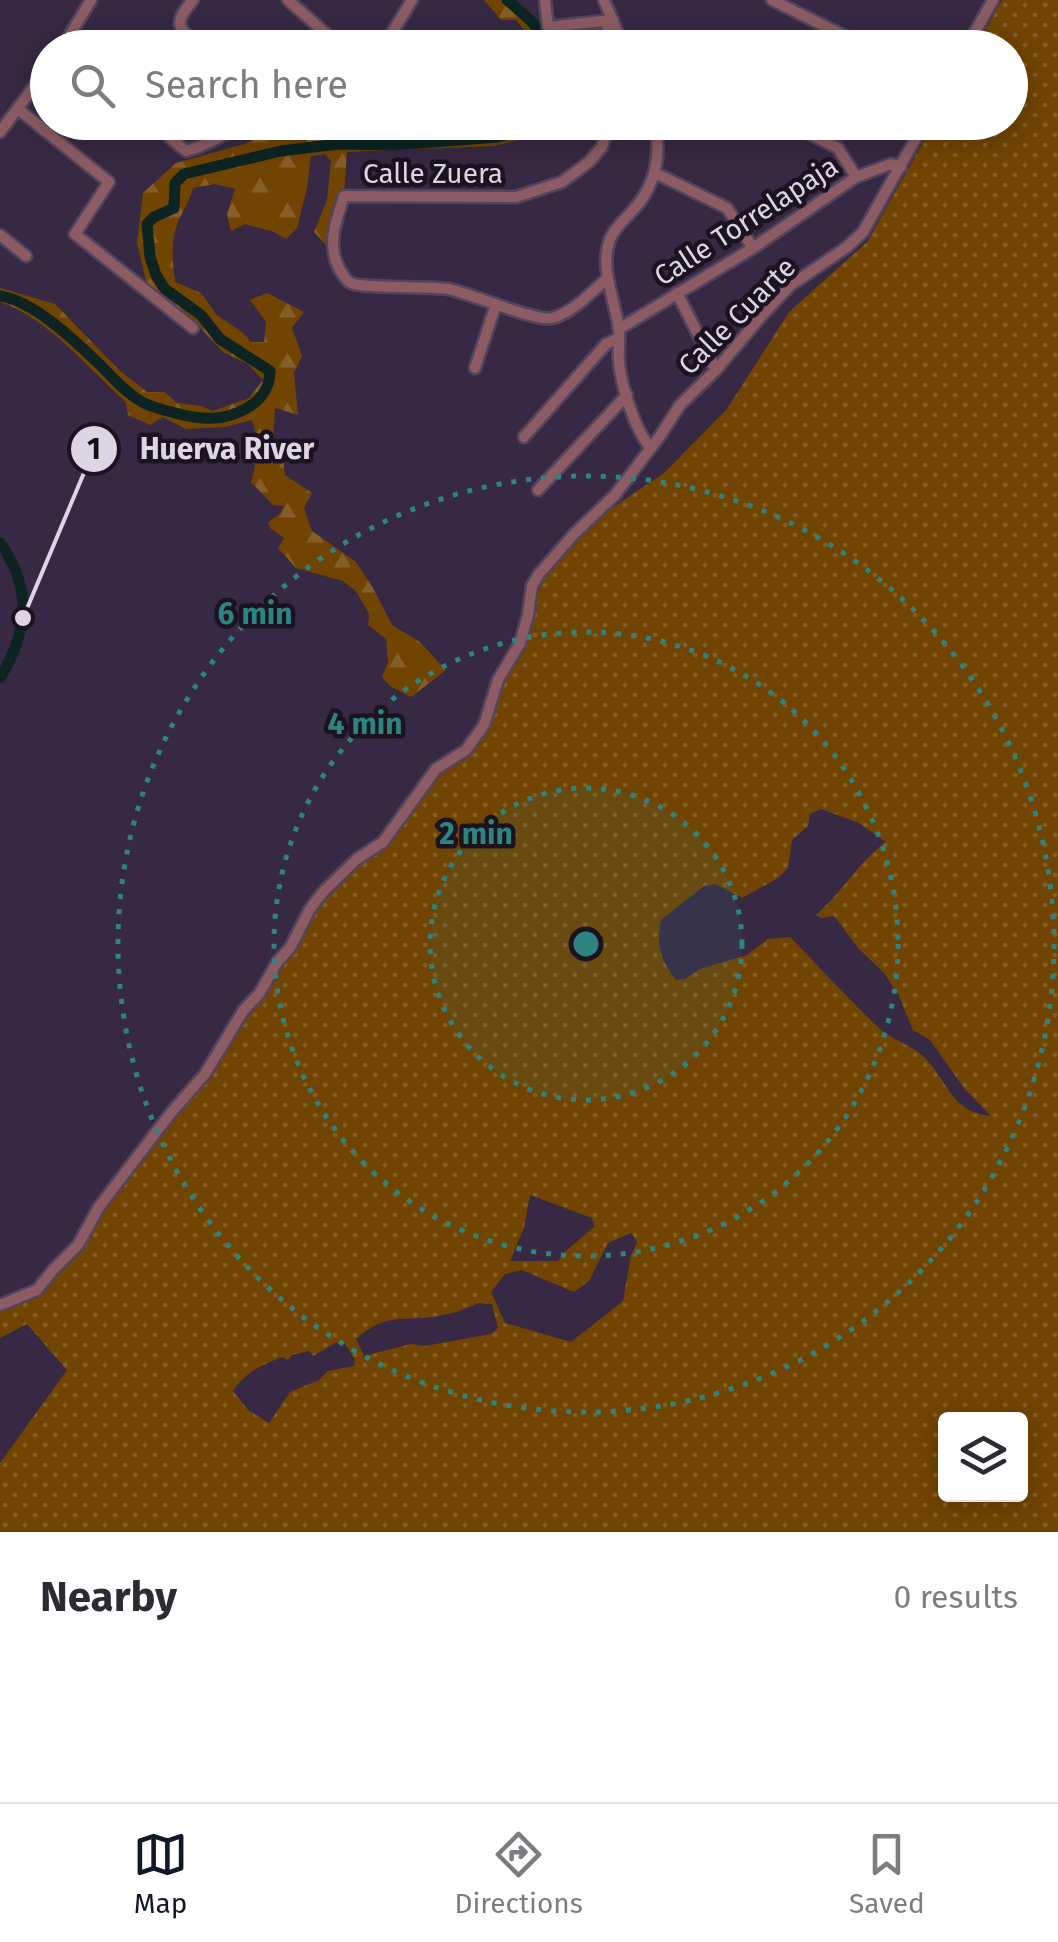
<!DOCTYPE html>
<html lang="en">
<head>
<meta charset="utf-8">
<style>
	:root { --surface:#fff; --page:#f2f2f3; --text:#2b2b33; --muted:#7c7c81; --line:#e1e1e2; --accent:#111827 }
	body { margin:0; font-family:"Fira Sans",sans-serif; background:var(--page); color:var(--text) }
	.controls { position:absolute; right:30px; bottom:30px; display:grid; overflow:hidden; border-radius:10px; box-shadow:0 5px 25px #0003 }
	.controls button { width:90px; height:90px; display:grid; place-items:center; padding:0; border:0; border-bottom:2px solid var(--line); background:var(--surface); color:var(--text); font:50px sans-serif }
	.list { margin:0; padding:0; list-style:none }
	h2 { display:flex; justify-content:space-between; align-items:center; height:130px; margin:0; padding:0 40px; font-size:42px }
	h2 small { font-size:32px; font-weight:400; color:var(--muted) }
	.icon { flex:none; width:55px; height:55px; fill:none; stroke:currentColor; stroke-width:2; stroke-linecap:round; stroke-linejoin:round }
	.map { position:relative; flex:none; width:1058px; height:1532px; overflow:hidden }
	.search { position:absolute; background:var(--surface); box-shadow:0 5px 25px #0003; left:30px; right:30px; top:30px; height:110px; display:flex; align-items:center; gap:25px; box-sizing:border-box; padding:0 35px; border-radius:55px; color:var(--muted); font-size:38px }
	.sheet { height:270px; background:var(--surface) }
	nav { display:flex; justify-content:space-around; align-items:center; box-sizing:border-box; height:140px; border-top:2px solid var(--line); background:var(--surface); font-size:28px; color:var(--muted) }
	nav a { display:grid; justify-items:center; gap:5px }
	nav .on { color:var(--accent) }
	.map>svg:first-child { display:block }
	.grass { fill:url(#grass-dots); fill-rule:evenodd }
	.forest { fill:url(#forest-firs) }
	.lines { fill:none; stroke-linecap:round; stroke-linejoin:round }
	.river { stroke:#0d2422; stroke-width:11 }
	.minor-casing { stroke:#52445d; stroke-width:15 }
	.minor { stroke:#8c5b63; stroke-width:10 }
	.ring { fill:none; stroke:#2e8480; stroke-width:5; stroke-dasharray:5 10 }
	.labels { text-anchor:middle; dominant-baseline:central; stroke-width:9; stroke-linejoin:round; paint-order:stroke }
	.street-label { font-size:28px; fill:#ddd4e6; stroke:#1b1420 }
	.centre { fill:#2e8480; stroke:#1b1420; stroke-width:5 }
	.ring-label { font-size:30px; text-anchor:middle; font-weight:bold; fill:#2e8480; stroke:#1b1420; stroke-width:9; stroke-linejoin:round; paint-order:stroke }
	.leader { fill:none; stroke:#ddd4e6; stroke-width:4 }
	.callout-dot { fill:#ddd4e6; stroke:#1b1420; stroke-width:4 }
	.mark-label { font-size:30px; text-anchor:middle; font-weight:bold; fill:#111 }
	.callout-label { font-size:30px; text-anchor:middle; font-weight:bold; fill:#ddd4e6; stroke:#1b1420; stroke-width:9; stroke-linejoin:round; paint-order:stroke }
</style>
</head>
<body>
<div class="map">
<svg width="1058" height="1532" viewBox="0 0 1058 1532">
	<defs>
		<pattern id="grass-dots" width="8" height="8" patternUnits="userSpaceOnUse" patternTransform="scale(2.5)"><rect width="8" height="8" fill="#714402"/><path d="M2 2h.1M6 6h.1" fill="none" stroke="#855e27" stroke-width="1.8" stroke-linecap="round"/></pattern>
		<pattern id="forest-firs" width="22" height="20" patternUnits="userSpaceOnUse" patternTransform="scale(2.5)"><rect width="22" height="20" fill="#714402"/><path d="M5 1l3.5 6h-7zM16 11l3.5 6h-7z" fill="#855e27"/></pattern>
	</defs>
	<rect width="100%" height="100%" fill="#372843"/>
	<!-- grass -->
	<path class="grass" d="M1002 0H1058V1532H0V1463L67 1370 27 1324 0 1338V1305L37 1289 205 1074 310 909 371 852 436 769 466 750 490 710 520 643 532 586 575 533 664 473 727 409 789 312 867 242 934 123 1010 122V48L976 47ZM821 809 859 823 886 842C858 862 842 893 816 915L821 918 834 916 858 948 884 973 898 994 913 1030 930 1040 964 1088 991 1116C950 1112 950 1083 924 1057 911 1044 891 1040 878 1027 848 998 819 967 790 937L768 939 747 955 700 969 685 979 676 980C660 958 656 946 661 920L704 886 715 884 742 898 778 878 788 868 792 840 808 826 810 814ZM530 1195 592 1218 594 1227 567 1250 558 1261H510L524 1228ZM631 1233 637 1242 631 1255 623 1301 571 1342 505 1323 491 1292 505 1274 522 1270 574 1292 589 1281 608 1243ZM479 1303 492 1304 498 1328 491 1334 425 1346 411 1344 364 1356 356 1339C389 1309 409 1324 448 1314 458 1312 469 1307 479 1303ZM335 1343H345L355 1360 354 1366 328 1371 319 1380 290 1392 269 1423 248 1410 233 1391C245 1372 262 1365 282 1357L288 1360 292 1355 309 1351 313 1356ZM946 1420H1020V1494H946Z"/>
	<!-- forest -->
	<path class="forest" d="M484 0H514L531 13 557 47H537L516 20H501Z
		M289 123H318L322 129 337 123 365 132 382 127 420 129 434 125 468 126 474 131 500 123H551L536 135 495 146 347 152 344 196 332 251 314 232 327 200 331 161 325 154 311 156 307 188 297 228 286 239 274 232 245 224 231 231 227 214 235 189 215 184 193 188C189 204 181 212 177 225 170 244 173 263 175 282L201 293 217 315 243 333 251 342H264L266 322 250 300 267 293 304 312 292 328 302 356 294 373 298 415 275 408 273 441 283 458 285 475 312 493 304 508 312 531 356 562 373 588 392 625 420 642 446 670 411 697 390 686 382 677 388 662 386 639 368 625 369 614 356 591 343 581 296 568 278 548 284 538 270 528 268 522 280 514 284 506 273 505 251 482C257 460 260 442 252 420L225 427 186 429 163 417 150 425 128 415 126 402C87 368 50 319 0 302V288L55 304 119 370 147 392H165L177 403 201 406 213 411 249 398 263 380 248 364 223 352 193 320 175 310 147 285 137 243 143 193 176 163 244 144Z"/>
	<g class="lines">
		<!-- river -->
		<path class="river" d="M507 0C523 13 541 28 550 48
			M0 296C33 301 72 338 96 361 111 375 124 392 142 402 153 408 167 411 179 414 203 420 225 421 247 408 261 400 270 387 270 371L220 339 201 315 165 289 156 275 150 257 147 224 154 217 174 208 175 183 184 174 281 151 338 144 393 145 498 137 528 129 538 122
			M0 543C33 589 28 632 0 678"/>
		<defs>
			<path id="minor" d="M193 0C172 25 178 27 200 48
				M288 0 342 48
				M545 0 548 27 613 20
				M604 0 624 48
				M772 0 869 48
				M605 21 614 48
				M62 48 91 0
				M383 48 412 0
				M966 48 993 0
				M18 109 109 182 75 234 193 328
				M151 122 186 151 199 147 251 122
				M786 122 838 148 856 177
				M0 132 48 68
				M655 173 727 208 753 248
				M0 235 26 256
				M608 278C592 291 573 313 552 318 534 322 471 293 448 289 430 286 357 289 349 282 345 279 343 274 340 270 326 245 336 221 344 196L516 197 562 182 589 162 602 147 609 122
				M677 293 716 370
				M619 329 753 248 856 177 891 164 901 167
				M475 368 496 304
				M524 437 606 344 619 338
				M651 448C635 431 621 385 619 362 618 351 620 341 619 331 616 302 599 269 610 239 615 227 625 219 634 209 656 185 661 154 655 122
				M538 490 627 395
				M0 1305 37 1290 53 1270 78 1245 99 1207 170 1114 205 1074 243 1011 259 994 278 961 290 948 310 909 323 892 357 859 383 842 436 769 466 750 484 725 498 680 520 643 528 615 532 586 539 574 575 533 615 495 660 436 680 405 716 370 764 313 791 285 847 247 863 232 925 122"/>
		</defs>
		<!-- minor casing -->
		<use href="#minor" class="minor-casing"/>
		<!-- minor -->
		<use href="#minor" class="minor"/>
	</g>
	<!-- distance rings -->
	<circle cx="586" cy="944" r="156" fill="#2e8480" fill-opacity=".12"/>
	<g class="ring">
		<circle cx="586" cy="944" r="156"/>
		<circle cx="586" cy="944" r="312"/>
		<circle cx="586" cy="944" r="468"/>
	</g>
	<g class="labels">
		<!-- street labels -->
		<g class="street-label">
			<text x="433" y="173">Calle Zuera</text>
			<text transform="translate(746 221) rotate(-33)">Calle Torrelapaja</text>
			<text transform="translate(737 316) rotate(-45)">Calle Cuarte</text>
		</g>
	</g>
	<circle cx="586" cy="944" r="15" class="centre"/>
	<g class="ring-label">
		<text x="255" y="624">6 min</text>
		<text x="365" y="734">4 min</text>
		<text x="476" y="844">2 min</text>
	</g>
	<!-- callouts -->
	<path class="leader" d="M23 618L94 449"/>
	<g class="callout-dot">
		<circle cx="23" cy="618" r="10"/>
		<circle cx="94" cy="449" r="25"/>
	</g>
	<g class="mark-label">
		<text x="94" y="459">1</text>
	</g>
	<g class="callout-label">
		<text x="227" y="459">Huerva River</text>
	</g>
</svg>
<div class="controls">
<button><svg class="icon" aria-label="layers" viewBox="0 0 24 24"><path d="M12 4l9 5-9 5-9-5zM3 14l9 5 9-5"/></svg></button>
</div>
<div class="search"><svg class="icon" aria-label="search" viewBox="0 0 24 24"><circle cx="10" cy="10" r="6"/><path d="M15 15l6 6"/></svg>Search here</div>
</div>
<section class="sheet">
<h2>Nearby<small>0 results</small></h2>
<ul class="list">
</ul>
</section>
<nav>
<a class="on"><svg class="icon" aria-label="map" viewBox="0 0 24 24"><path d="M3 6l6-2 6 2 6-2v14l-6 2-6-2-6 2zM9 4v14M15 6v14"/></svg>Map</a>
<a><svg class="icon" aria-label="directions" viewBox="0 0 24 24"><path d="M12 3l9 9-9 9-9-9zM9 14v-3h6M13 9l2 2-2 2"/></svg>Directions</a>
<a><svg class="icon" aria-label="saved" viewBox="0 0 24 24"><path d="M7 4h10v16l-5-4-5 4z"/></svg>Saved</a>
</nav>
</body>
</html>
